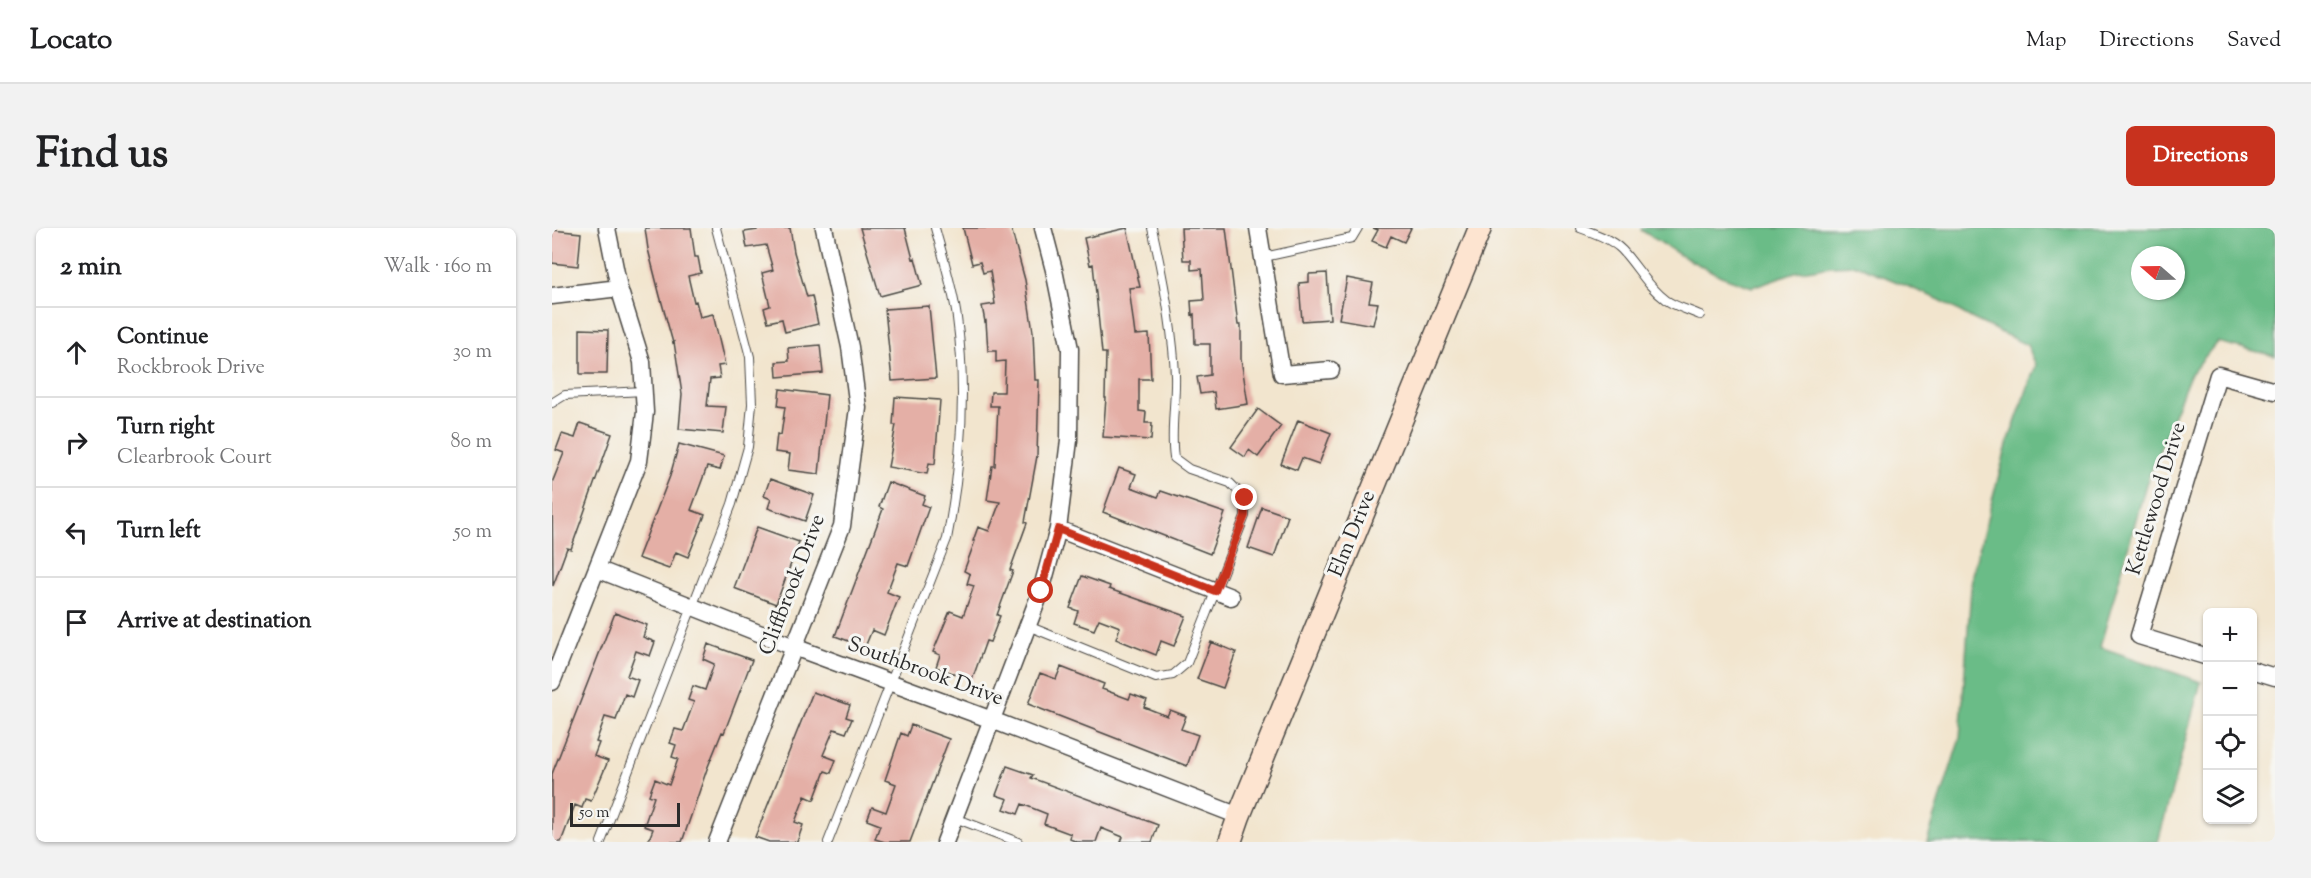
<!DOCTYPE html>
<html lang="en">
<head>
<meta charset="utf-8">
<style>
	:root { --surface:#fff; --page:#f2f2f2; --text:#202124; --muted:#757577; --line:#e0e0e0; --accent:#c8321e }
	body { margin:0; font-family:"Sorts Mill Goudy",serif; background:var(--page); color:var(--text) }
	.controls { position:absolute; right:18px; bottom:18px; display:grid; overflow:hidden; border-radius:9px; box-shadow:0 2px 4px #0004 }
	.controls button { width:54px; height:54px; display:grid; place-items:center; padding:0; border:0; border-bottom:2px solid var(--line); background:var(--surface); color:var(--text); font:30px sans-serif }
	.compass { position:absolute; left:1579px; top:18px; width:54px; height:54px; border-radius:50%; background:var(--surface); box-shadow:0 2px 4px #0004; rotate:290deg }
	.scale { position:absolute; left:18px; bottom:15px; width:110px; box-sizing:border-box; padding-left:6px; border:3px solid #2b2b2b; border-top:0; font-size:16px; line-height:21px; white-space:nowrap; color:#2b2b2b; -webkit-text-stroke:4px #f6f6f2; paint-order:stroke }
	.stop { position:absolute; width:18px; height:18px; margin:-14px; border:4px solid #c8321e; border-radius:50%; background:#fff }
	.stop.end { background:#c8321e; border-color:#fff; box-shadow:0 2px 6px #0008 }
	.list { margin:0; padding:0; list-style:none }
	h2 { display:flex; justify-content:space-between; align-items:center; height:78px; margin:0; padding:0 24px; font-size:26px }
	h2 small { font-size:20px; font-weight:400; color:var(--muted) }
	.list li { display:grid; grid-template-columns:39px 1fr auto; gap:18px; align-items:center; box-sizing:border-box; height:90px; padding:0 24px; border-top:2px solid var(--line) }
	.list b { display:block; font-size:22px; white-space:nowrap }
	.list p { margin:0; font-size:20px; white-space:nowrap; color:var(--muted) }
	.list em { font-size:20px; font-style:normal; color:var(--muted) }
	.icon { flex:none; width:33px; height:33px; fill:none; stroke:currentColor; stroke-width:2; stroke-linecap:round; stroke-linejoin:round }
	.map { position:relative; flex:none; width:1723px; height:614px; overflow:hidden; border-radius:9px }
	header { display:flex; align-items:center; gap:36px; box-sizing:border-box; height:84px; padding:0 30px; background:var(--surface); border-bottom:2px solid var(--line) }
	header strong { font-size:28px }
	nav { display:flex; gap:33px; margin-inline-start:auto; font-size:21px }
	.intro { display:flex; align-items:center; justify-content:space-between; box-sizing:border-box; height:144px; padding:0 36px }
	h1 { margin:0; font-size:42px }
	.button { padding:15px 27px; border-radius:9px; background:var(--accent); color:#fff; font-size:21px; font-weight:700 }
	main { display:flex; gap:36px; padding:0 36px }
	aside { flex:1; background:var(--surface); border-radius:9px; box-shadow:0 2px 4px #0004 }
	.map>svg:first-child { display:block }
	.forest { fill:#6abc87; stroke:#4a7459; stroke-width:1.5; fill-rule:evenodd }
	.building { fill:#e4afa6 }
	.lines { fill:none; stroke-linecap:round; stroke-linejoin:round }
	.lane-casing { stroke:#494743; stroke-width:10 }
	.street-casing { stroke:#494743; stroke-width:19 }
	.secondary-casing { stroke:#494743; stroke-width:25 }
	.lane { stroke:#fff; stroke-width:8 }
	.street { stroke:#fff; stroke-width:16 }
	.secondary { stroke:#fde4d0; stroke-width:22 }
	.route { stroke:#c8321e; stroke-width:8 }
	.labels { text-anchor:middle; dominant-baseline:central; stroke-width:6; stroke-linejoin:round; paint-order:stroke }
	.street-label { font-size:21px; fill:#2b2b2b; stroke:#f6f6f2 }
</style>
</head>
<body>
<header>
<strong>Locato</strong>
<nav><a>Map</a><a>Directions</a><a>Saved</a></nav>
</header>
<div class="intro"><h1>Find us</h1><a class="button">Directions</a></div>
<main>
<aside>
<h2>2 min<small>Walk · 160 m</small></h2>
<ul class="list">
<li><svg class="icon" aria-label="ahead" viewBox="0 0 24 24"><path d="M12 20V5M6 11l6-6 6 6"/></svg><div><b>Continue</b><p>Rockbrook Drive</p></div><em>30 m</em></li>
<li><svg class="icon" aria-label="right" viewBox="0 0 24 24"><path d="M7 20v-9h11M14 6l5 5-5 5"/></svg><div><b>Turn right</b><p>Clearbrook Court</p></div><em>80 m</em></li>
<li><svg class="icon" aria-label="left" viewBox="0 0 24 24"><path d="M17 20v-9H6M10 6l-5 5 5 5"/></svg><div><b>Turn left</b></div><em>50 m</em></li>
<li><svg class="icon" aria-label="arrive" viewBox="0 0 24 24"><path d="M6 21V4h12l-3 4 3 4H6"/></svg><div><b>Arrive at destination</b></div></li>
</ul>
</aside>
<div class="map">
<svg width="1723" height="614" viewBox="0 0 1723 614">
	<rect width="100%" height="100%" fill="#f6f6f2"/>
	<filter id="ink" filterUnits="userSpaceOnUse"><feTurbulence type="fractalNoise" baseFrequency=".0167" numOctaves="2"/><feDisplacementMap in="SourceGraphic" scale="12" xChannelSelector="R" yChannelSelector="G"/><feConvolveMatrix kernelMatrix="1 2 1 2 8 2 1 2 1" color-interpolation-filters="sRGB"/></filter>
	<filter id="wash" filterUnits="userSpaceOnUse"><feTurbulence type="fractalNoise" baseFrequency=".008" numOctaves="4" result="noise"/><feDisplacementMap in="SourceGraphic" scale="24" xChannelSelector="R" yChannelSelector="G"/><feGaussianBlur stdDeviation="1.35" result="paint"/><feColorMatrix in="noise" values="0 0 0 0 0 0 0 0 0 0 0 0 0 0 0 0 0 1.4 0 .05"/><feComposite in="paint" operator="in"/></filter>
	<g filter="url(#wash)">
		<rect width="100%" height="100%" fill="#f2e5ce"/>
		<!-- forest -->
		<path class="forest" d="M1090 0H1723V128L1665 114 1638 147 1594 256 1548 419 1649 454 1606 614H1375L1408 510 1420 347 1455 217 1484 137 1475 117 1421 91 1388 72 1305 37 1279 38 1243 44 1200 59 1169 48 1128 27 1089 2ZM1588 27H1624V63H1588Z"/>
		<g id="blocks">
			<!-- building -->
			<path class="building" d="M93 0H139L143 29H146L149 45 136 48 142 74 144 73 148 89 161 86 173 137 166 138 168 150 158 151 155 178 174 179 171 205 127 201 130 166 122 114 121 115 108 68 96 21Z
				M205 0H238L242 24 255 69 260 68 266 96 233 104 230 91 216 94 212 80 218 78 210 45 221 42 214 17 195 20 192 4 205 2Z
				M308 0H353L361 31 363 30 370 57 328 68Z
				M411 0H459L473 52 481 104 483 152H487L485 228 473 294 475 295 458 342 461 343 445 387 448 388 438 414 434 413 420 452 384 439 388 427 381 424 398 383 411 388 422 358 415 356 418 346 412 343 423 313H421L426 299 437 303 448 274 435 272 440 238H443L446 178H438L439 164H452L453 133 444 134V123H436L434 93 433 94 430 78 443 76 438 43 431 45 428 34 420 36Z
				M575 0 588 59 577 60 583 107 597 106 599 151H587V183L594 184 593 195H600L599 212 551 209 554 170H553L554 125H550L541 36 538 37 532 10Z
				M629 0H674L686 97H689V131L696 176 664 181 662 164 648 166 645 149 658 147V116H643L642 86 640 87 639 73 652 72 650 41 639 42V32H631Z
				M821 0H859L852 14 839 8 834 19 820 13 826 2Z
				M0 2 29 5 26 38 0 35Z
				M775 45 778 91 750 93 747 55 757 54V46Z
				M795 50 821 55 817 74 826 75 821 97 787 91Z
				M377 78 384 150 340 153 333 81Z
				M28 101 56 102 55 146H28Z
				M268 117 271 145 225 149 224 134 237 133 236 120Z
				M228 161 275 167 267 246 236 242 238 226 223 224 225 206 229 207 233 179 226 178Z
				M343 169 388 172 383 236 377 235 375 246 336 239 344 197H341Z
				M706 181 729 198 706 229 697 222 693 229 679 219Z
				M746 192 779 205 767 236 750 230 745 242 729 236Z
				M28 195 60 206 19 321 15 320 1 358 0 255 12 225 4 222 10 206 23 210Z
				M127 216 172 228 168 242 155 239 139 282 153 287 136 329 124 324 117 341 86 330 118 248Z
				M567 240 584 246 579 259 606 269 609 263 673 285 658 326 551 284Z
				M218 251 262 267 253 293 216 280 219 271 212 268Z
				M336 254 373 268 370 276 377 279 356 338 346 335 335 364 347 369 332 407 320 402 313 419 283 408 331 281 327 279Z
				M710 279 736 288 722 329 696 320Z
				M205 299 247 314 224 376 182 360Z
				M530 348 558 358 557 361 634 388 622 418 609 413 604 427 564 411 568 399 547 391 542 402 522 395 526 383 518 380Z
				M63 385 95 397 91 409 103 414 98 428 84 423 75 448 86 452 80 469 73 466 64 492 53 489 44 514 47 515 42 528 56 533 39 573 33 571 30 580 23 577 9 614H0V546Z
				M659 414 684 424 671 460 645 451Z
				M156 416 200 432 172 505 170 504 155 541 130 614H96L101 601 92 598 102 569 97 567 103 551 117 557 126 531 120 529 124 517 118 515 123 501 131 503 142 474 136 472 141 458 153 462 162 436 151 431Z
				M509 439 552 456 550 461 577 471 579 466 595 472 592 479 615 488 618 482 634 488 629 501 646 507 635 538 476 476 488 445 504 451Z
				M261 464 298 477 294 489 300 491 294 505 282 501 271 527 284 532 279 545 273 543 262 572 253 568 243 594 251 597 245 614H217L203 609Z
				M359 497 397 511 358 614H333L323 611 328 597 315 592 320 579 334 584 344 556 333 552 349 505 355 508Z
				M455 538 481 547 479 550 606 597 600 614H569L571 609 549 600 544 614H525L518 611 519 606 492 596 495 586 470 576 466 586 452 581 456 571 444 567Z"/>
		</g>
	</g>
	<g filter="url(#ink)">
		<use href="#blocks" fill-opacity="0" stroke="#494743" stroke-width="1.5"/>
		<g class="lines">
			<defs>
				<path id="lane" d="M1028 0C1042 5 1059 11 1070 22 1085 38 1095 58 1114 72 1124 79 1137 82 1148 87
					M712 29 800 10 806 0
					M0 175 13 167 92 163
					M476 398 604 450 621 447 635 435 693 288V270L678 255 637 241 622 230C618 203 624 175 623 147 621 102 610 44 600 0
					M403 590 466 614
					M49 614 180 276 196 219 200 176 198 129 164 0
					M276 614 395 311C409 239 415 163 405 90 401 60 391 29 383 0"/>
				<path id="street" d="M706 0 730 146 779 142
					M0 68 67 60
					M506 301 679 369
					M45 341 242 419 440 492 687 588
					M1656 429 1587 408 1666 147 1723 163
					M1700 442 1723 449
					M0 454 87 233 93 184 90 134 67 60 55 0
					M165 614 290 298 306 180 298 119 272 0
					M393 614 489 363 506 301 517 212 518 121 502 42 491 0"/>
				<path id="secondary" d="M678 614 687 588 928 0"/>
			</defs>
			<!-- lane casing -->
			<use href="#lane" class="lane-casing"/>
			<!-- street casing -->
			<use href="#street" class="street-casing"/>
			<!-- secondary casing -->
			<use href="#secondary" class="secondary-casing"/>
			<!-- lane -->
			<use href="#lane" class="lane"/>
			<!-- street -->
			<use href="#street" class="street"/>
			<!-- secondary -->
			<use href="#secondary" class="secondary"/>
		</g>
	</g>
	<g class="lines" filter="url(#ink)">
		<!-- route -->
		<path class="route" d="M489 363 506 301 663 363 693 288V270"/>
	</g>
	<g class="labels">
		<!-- street labels -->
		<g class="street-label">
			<text transform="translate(1605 271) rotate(-73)">Kettlewood Drive</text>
			<text transform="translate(801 306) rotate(-68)">Elm Drive</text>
			<text transform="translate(241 357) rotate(-69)">Cliffbrook Drive</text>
			<text transform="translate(373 444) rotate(20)">Southbrook Drive</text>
		</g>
	</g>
</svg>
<div class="controls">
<button>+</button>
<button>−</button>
<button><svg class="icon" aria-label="locate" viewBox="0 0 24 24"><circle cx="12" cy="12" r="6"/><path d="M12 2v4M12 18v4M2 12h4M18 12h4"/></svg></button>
<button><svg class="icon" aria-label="layers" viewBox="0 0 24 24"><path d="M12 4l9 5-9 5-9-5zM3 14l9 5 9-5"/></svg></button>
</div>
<svg class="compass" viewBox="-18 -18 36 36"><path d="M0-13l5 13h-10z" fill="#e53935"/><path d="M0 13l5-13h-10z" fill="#757577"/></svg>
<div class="scale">50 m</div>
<div class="stop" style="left:489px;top:363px"></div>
<div class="stop end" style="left:693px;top:270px"></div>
</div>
</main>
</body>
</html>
